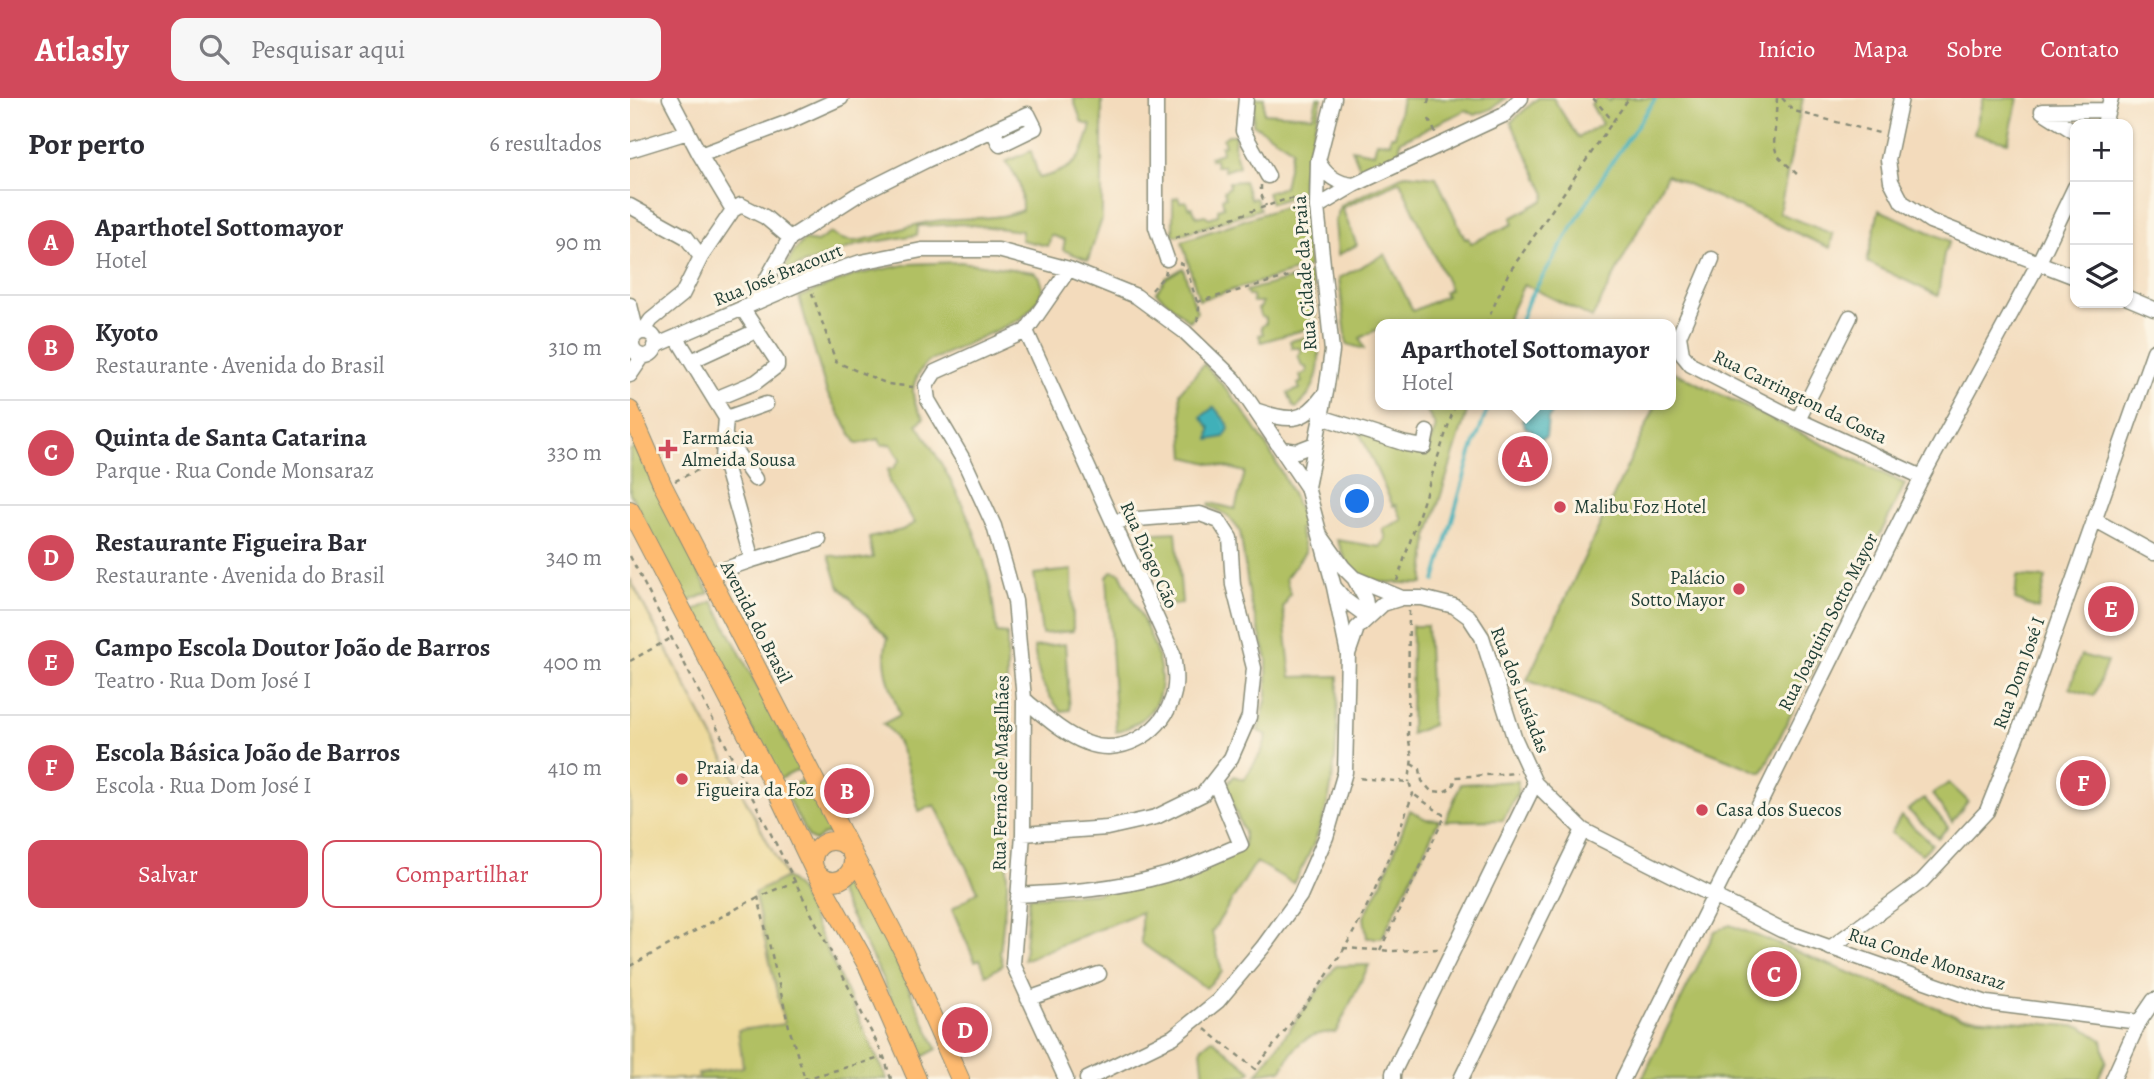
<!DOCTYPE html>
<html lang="pt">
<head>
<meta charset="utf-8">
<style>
	:root { --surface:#fff; --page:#f7f7f7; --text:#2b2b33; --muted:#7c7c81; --line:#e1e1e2; --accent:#d1495b }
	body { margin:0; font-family:Alegreya,serif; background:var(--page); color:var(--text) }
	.controls { position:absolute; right:21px; top:21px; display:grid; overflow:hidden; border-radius:14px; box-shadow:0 2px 5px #0004 }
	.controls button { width:63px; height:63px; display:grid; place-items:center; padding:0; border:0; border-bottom:2px solid var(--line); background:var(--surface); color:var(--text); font:35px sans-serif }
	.you { position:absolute; left:728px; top:404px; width:24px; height:24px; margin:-18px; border:5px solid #fff; border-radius:50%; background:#1a73e8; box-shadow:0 0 0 10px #1a73e833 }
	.badge { display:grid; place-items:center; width:46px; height:46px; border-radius:50%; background:var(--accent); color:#fff; font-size:23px; font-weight:700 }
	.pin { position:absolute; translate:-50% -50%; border:4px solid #fff; box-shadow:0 2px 7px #0006 }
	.popup { position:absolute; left:745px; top:221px; width:301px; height:91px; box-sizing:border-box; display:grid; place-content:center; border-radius:14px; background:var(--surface); filter:drop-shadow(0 2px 5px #0005); font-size:23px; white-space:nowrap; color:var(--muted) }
	.popup b { font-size:26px; color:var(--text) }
	.popup::after { content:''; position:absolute; left:50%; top:100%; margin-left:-14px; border:14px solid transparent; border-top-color:var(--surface) }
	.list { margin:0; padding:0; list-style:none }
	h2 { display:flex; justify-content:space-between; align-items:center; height:91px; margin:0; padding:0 28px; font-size:30px }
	h2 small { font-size:23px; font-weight:400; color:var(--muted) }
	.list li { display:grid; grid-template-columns:46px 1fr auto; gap:21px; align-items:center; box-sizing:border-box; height:105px; padding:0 28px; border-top:2px solid var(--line) }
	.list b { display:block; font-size:26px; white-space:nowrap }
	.list p { margin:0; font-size:23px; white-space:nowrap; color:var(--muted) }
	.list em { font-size:23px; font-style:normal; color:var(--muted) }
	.actions { display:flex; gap:14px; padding:21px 28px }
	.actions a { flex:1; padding:16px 0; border:2px solid var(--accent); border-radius:14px; text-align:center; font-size:24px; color:var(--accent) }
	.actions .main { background:var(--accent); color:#fff }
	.icon { flex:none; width:38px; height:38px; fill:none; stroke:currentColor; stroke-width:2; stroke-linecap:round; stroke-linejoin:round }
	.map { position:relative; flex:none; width:1524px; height:981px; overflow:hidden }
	header { display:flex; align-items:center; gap:42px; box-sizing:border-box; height:98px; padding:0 35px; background:var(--accent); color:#fff }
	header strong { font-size:33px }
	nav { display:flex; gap:38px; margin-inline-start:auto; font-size:24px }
	.search { width:490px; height:63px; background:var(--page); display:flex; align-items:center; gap:18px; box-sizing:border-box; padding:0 24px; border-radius:14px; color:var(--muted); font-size:26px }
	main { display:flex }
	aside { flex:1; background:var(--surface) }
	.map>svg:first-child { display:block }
	.green { fill:#b1c063; stroke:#687e4c; stroke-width:2 }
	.sand { fill:#eeda9e; stroke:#868c69; stroke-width:2 }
	.water { fill:#40b0b9; stroke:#307676; stroke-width:2 }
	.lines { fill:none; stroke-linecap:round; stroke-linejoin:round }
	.stream { stroke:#40b0b9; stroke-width:3.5 }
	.minor-casing { stroke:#898c78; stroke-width:17 }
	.major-casing { stroke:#898c78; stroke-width:20 }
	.path { stroke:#898c78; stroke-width:2.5; stroke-dasharray:5 5; stroke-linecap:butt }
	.minor { stroke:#fff; stroke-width:14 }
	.major { stroke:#febb71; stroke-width:18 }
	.poi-dot { fill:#d1495b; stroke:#fcf5e5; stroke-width:2.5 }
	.labels { text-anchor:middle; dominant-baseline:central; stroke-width:6; stroke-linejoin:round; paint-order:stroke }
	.street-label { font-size:19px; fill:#1f3d34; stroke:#fcf5e5 }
	.poi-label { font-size:19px; fill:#1f3d34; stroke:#fcf5e5; text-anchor:start }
</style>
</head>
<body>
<header>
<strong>Atlasly</strong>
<div class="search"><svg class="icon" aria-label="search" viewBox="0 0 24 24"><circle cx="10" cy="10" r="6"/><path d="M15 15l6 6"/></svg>Pesquisar aqui</div>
<nav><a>Início</a><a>Mapa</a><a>Sobre</a><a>Contato</a></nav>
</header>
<main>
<aside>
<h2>Por perto<small>6 resultados</small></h2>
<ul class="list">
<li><span class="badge">A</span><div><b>Aparthotel Sottomayor</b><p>Hotel</p></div><em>90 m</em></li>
<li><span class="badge">B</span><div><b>Kyoto</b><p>Restaurante · Avenida do Brasil</p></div><em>310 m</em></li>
<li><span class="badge">C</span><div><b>Quinta de Santa Catarina</b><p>Parque · Rua Conde Monsaraz</p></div><em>330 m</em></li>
<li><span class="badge">D</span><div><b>Restaurante Figueira Bar</b><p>Restaurante · Avenida do Brasil</p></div><em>340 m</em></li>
<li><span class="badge">E</span><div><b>Campo Escola Doutor João de Barros</b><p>Teatro · Rua Dom José I</p></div><em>400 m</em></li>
<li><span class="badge">F</span><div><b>Escola Básica João de Barros</b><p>Escola · Rua Dom José I</p></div><em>410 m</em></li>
</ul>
<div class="actions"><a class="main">Salvar</a><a>Compartilhar</a></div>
</aside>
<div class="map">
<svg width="1524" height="981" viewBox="0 0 1524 981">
	<rect width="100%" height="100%" fill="#fcf5e5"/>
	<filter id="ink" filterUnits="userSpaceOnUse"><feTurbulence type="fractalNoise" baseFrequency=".0143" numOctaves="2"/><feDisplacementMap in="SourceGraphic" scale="14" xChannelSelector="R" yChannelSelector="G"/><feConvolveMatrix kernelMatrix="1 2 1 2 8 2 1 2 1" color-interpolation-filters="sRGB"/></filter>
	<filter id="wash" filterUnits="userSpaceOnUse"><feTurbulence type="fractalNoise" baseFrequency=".00686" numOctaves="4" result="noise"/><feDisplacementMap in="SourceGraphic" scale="28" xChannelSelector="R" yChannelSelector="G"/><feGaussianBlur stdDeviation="1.57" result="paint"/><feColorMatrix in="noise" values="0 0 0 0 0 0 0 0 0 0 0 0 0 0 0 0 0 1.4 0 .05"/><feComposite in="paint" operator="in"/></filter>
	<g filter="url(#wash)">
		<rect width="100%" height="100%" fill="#f3dbbc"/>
		<!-- green -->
		<path class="green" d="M443 0H472V121L458 162 433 152 435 142 421 137 418 148 391 142 392 133 334 126 288 128 287 137 227 147 152 174 165 152 174 142 187 144 200 135C209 141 219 145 231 142 256 138 279 126 305 123 334 118 365 124 392 112 392 92 390 79 375 64L401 53 409 80C444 72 453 61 461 27L452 25Z
			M625 0H634V15L683 18 687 0H692L672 79 673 96 641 105 637 95 654 89 662 51 623 26Z
			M772 0H876L861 11 845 17 836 12 770 43V54L731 73 722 51 744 55 747 43 760 45 761 38H765Z
			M908 0H923L948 40 972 26 961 6 966 0H976L979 3 982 0H1173L1149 115 1203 136 1200 150 1037 77 962 220 894 186 875 226H764L763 224 750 226V230L730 240 734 251 717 246 709 180 755 156 783 213 816 198 814 194 820 191 770 83 712 110 727 147 708 157 705 124 711 107 776 76 806 79 835 141 838 140 841 145 883 126 881 120 914 102 916 96 881 24Z
			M1353 0H1388L1378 44 1344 36Z
			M598 37H605L604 51 609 68 594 73V68H586L585 61 581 62 580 59 592 55 591 48 595 47 593 41Z
			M614 83 620 101 626 100 630 111 547 138 543 136V101L548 99 550 104 556 103 559 110 562 109 567 119 575 117 579 120 588 117V111L594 109 592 100 596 99 594 93 599 89V84Z
			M671 103 679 169 569 202 552 143Z
			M1249 112 1320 143 1314 156 1308 198 1237 164Z
			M330 164 404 174 410 180 413 190 407 204 391 221 297 264C281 283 277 299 294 320L287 326C318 374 346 425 359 482 363 499 364 518 367 535L377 536V789L370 855 373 867 356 877 350 861 345 863 322 811 348 793 305 707 289 713C282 689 274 641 253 626L270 617C262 594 249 564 258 540L208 487 199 457 227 462 243 460 239 440 272 432 285 425 259 384 258 371H263L270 362 261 346 251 347 249 341 227 346 197 295 169 199 225 177 279 166Z
			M553 170 567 214 559 223 526 194 536 180Z
			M681 175 687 228 631 244 629 237 633 236 631 229 636 225V220L631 219 628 211 631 209 632 204H623L622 198H618L616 193Z
			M688 236C691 266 690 288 667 310L664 309 658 295 670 291 668 286 672 284 670 278 677 274 676 269 672 268 668 257 671 253 670 250H662L660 243Z
			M574 266C619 314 652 366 675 427L669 431 675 454 656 480 660 496 653 510 661 579 708 578C707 658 707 715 663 785L626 764 582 834 592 874 576 890 511 845V814L394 862 399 799 468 795 614 748V734L595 689 604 678 614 682 632 653 637 637 628 633 637 599V561L620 501 610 433 598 418 579 408 580 405 605 411 615 374 555 359 550 294Z
			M1042 273 1275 386 1132 675 897 582 1026 307H1040Z
			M800 307H839L798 439 793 486 750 484 721 473 707 442 750 449 756 440 753 431 772 422 766 407 763 408 729 333 797 353 806 329 795 309Z
			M6 348 79 495 57 504 0 395V353Z
			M546 434 552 505 543 507 510 436Z
			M442 472 443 533 412 536 404 476Z
			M481 473 490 475C514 528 571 607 486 634L477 479Z
			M1387 478 1416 480 1408 511 1385 502Z
			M83 503 170 671 148 682 62 514Z
			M782 528H797L802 627 781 636Z
			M435 546 440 612 431 613C411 590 408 578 404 549Z
			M1451 557 1477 564 1464 598 1440 590Z
			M174 681 201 730 200 735 192 737 185 743 179 740 153 692Z
			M888 683 887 696 873 722 815 723 831 686Z
			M1319 685 1338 703 1322 724 1302 696Z
			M1294 700 1318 729 1308 740 1278 712Z
			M780 712 796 721 809 722 752 840H737L734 819 754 780Z
			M1271 718 1302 746 1292 756 1261 735Z
			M226 777 307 951 288 961 248 871 206 790 216 788Z
			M156 779 169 792 257 981H69L68 976 113 969 107 932 154 926 124 795Z
			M1100 827 1330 919 1452 929 1472 942 1476 963 1468 981H1012L1085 833Z
			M739 867 706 934C675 935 665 945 652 972L627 976 706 868Z
			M582 941 621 973 618 977 574 981 571 950Z"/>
		<!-- sand -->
		<path class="sand" d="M0 481 156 779 124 795 154 926 108 932 113 969 68 976 69 981H0Z"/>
		<!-- water -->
		<path class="water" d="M905 307H928L918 321 916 339 908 342 904 340 902 333 895 329 892 323 894 319 902 316Z
			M584 309 598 326 599 331 594 339 579 342 580 330 571 319Z"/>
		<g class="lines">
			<!-- stream -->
			<path class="stream" d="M890 226 898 203 976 73 1026 0
				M805 483 841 355 859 307"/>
		</g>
	</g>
	<g filter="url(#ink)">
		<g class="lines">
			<defs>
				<path id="minor" d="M40 0 70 57 103 112
					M526 0V129L537 161
					M616 0 613 33 638 78
					M1271 0 1258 62 1261 83 1272 104 1300 123 1445 179
					M1412 13 1478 12
					M1412 13 1445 34
					M1474 26 1481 0
					M0 52 58 34
					M70 57 156 25 211 0
					M688 63C695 77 708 86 724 87
					M0 108 56 139 71 159
					M687 109 724 87 874 17 891 0
					M103 112 111 107 135 119 160 140
					M1082 161 1049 238 1052 256 1061 267 1168 322 1292 379
					M1498 200 1524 211
					M123 205 160 140 227 97 297 62 398 16 405 30 370 47 363 33
					M0 207 7 236
					M396 233 305 274 296 288 298 302 334 363 364 428 385 503 394 601 393 736 383 866 436 981
					M13 234 21 222 52 197 71 159 103 112
					M2 246a12 12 0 1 1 24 0a12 12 0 1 1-24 0Z
					M47 240 96 320 93 360 122 462 78 477
					M25 248 178 182 231 164 292 152H368L439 171 506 198 555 234 604 281 677 389 704 489 718 556
					M61 263 126 233
					M0 277 13 258
					M85 301 126 284 147 268V263L112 210
					M628 313C658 323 673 326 693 298
					M691 319 776 346 794 349 797 334
					M96 320 136 306
					M1168 322 1220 219
					M96 340 125 381
					M652 351 667 353 685 346
					M677 389 696 294 702 253 687 109 688 63 704 0
					M1464 422 1524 455
					M691 438 713 469 724 480 772 500H792L824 508 839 519 852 539 884 639 905 685 953 732 1151 832 1357 905 1509 924
					M122 462 189 442
					M724 480 735 500 738 519
					M705 490 715 502 738 519
					M394 601C413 617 433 636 457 645 489 658 529 637 541 604 548 588 545 572 543 556L396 233 439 171
					M393 736 477 730 526 719 573 696 601 660 619 619 624 570 603 487 600 440 589 423 570 416 483 423
					M388 797C438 794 487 791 535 777 561 770 586 757 611 747L584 682
					M1200 850 1292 783 1357 713 1400 605 1524 253
					M398 901 469 876
					M457 981 543 939 588 903 633 849 670 798 696 739 715 674 718 556 727 530 753 506 772 500
					M763 981V975L905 685
					M831 981 953 732
					M993 981 1292 379 1409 164 1445 89
					M1483 981 1509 924 1524 902"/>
				<path id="major" d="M0 312 33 388 274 855 330 981
					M0 412 145 690 184 772 239 871 287 981
					M183 763a20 20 0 1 1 40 0a20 20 0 1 1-40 0Z"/>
			</defs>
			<!-- minor casing -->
			<use href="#minor" class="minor-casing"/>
			<!-- major casing -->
			<use href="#major" class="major-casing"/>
			<!-- path -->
			<path class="path" d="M963 0 983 23
				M1147 0 1144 46 1147 57 1170 79
				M1152 0 1164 13 1249 35
				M798 5 799 0
				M799 21 806 36
				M631 87V96L636 108
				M545 140 654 102 675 99
				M549 165 555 167 569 210 567 226
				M522 192 535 177 536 172
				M182 195 206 264 258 286 283 289
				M567 204 682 172
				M856 226 878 176 999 0
				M45 383 80 366
				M0 458 254 959 261 981
				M767 483 825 307
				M779 513 778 637 782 660 779 684
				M0 563 43 539
				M781 666 790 671 792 683 801 693 813 694 823 689 826 679 887 675
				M166 783 128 799 160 933 175 981
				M713 850 764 853 808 851
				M750 852 815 718 783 696
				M0 868 128 799
				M575 931 625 971C659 927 697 884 723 835 748 790 765 743 783 696L779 684 727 680
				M174 981 254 959"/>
			<!-- minor -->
			<use href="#minor" class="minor"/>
			<!-- major -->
			<use href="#major" class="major"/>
		</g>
	</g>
	<!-- markers -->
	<g class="poi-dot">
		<path d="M34.5 340.5h7v7h7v7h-7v7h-7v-7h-7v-7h7z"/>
		<circle cx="930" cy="409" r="7"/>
		<circle cx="1109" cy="491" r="7"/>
		<circle cx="52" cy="681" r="7"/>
		<circle cx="1072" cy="712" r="7"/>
	</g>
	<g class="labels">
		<!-- street labels -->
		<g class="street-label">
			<text transform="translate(675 175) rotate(-94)">Rua Cidade da Praia</text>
			<text transform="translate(148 177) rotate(-22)">Rua José Bracourt</text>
			<text transform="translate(1170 299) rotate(26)">Rua Carrington da Costa</text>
			<text transform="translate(519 457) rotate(66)">Rua Diogo Cão</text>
			<text transform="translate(126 524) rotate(63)">Avenida do Brasil</text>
			<text transform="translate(1198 524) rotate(-63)">Rua Joaquim Sotto Mayor</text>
			<text transform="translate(1389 575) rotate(-70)">Rua Dom José I</text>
			<text transform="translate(890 592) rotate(69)">Rua dos Lusíadas</text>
			<text transform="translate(371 675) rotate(-89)">Rua Fernão de Magalhães</text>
			<text transform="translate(1297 861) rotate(18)">Rua Conde Monsaraz</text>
		</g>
		<!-- poi labels -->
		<g class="poi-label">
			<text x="52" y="340">Farmácia<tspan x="52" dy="22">Almeida Sousa</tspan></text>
			<text x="944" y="409">Malibu Foz Hotel</text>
			<text x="1095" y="480" text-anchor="end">Palácio<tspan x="1095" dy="22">Sotto Mayor</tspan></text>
			<text x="66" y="670">Praia da<tspan x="66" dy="22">Figueira da Foz</tspan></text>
			<text x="1086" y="712">Casa dos Suecos</text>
		</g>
	</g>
</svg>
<div class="controls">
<button>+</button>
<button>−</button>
<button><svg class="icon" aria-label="layers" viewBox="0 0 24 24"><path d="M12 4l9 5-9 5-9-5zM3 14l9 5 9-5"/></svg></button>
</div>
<div class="you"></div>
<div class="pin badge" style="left:895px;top:361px">A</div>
<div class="popup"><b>Aparthotel Sottomayor</b>Hotel</div>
<div class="pin badge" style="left:217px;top:693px">B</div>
<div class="pin badge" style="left:1144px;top:876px">C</div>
<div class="pin badge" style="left:335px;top:932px">D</div>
<div class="pin badge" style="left:1481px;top:511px">E</div>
<div class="pin badge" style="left:1453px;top:685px">F</div>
</div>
</main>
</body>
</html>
